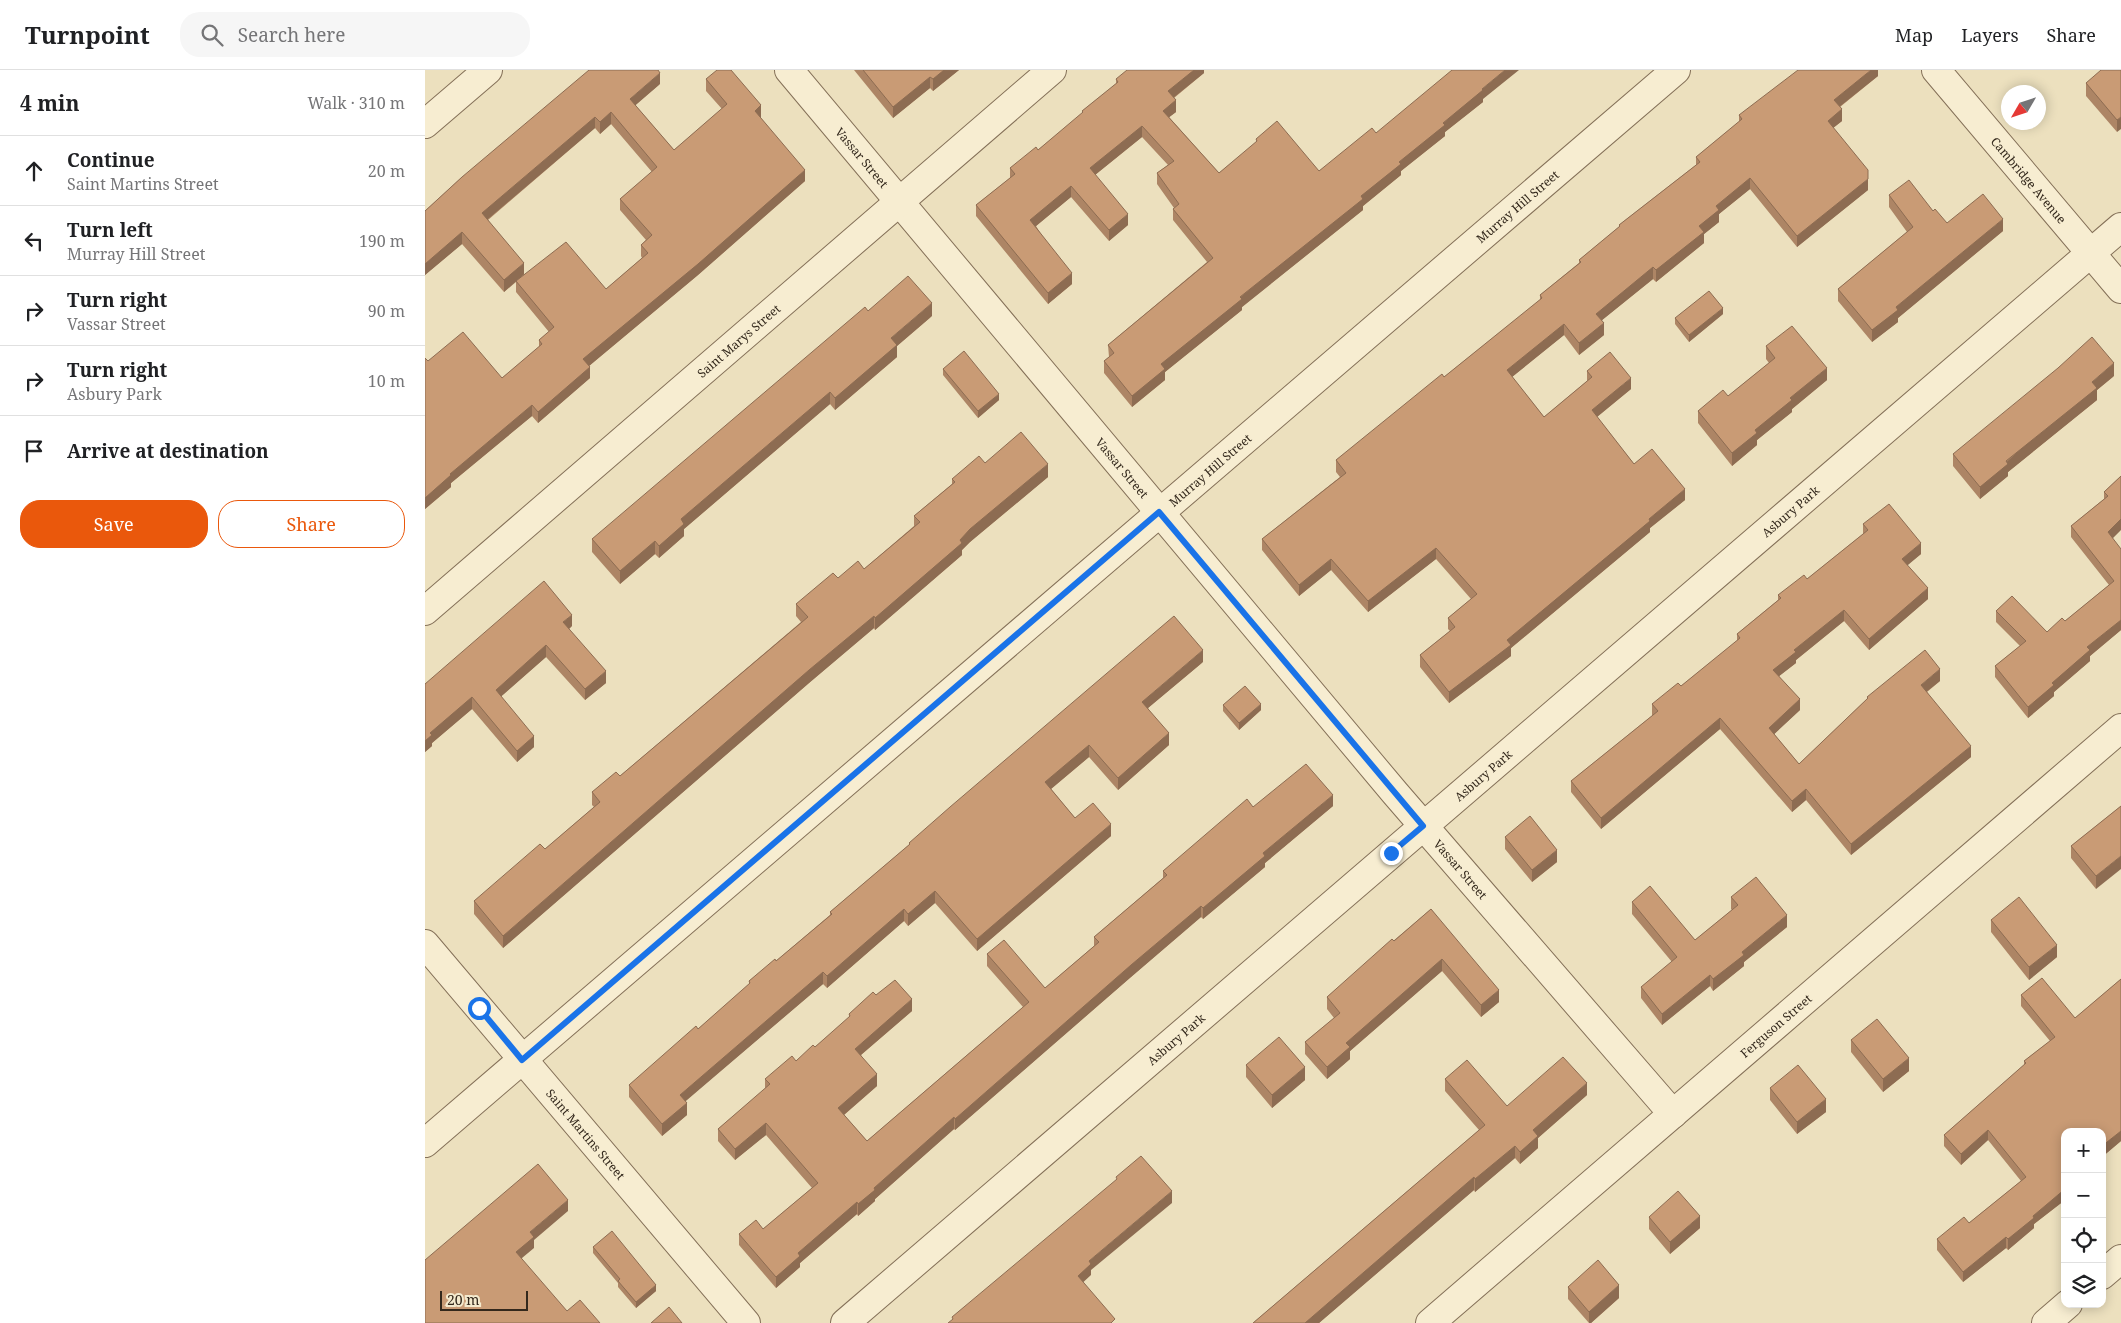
<!DOCTYPE html>
<html lang="en">
<head>
<meta charset="utf-8">
<style>
	:root { --surface:#fff; --page:#f6f6f6; --text:#202124; --muted:#757577; --line:#e0e0e0; --accent:#ea580c }
	body { margin:0; font-family:"Noto Serif",serif; background:var(--page); color:var(--text) }
	.controls { position:absolute; right:15px; bottom:15px; display:grid; overflow:hidden; border-radius:10px; box-shadow:0 2px 12px #0003 }
	.controls button { width:45px; height:45px; display:grid; place-items:center; padding:0; border:0; border-bottom:1px solid var(--line); background:var(--surface); color:var(--text); font:25px sans-serif }
	.compass { position:absolute; left:1576px; top:15px; width:45px; height:45px; border-radius:50%; background:var(--surface); box-shadow:0 2px 12px #0003; rotate:231deg }
	.scale { position:absolute; left:15px; bottom:12px; width:88px; box-sizing:border-box; padding-left:5px; border:2px solid #33281c; border-top:0; font-size:14px; line-height:18px; white-space:nowrap; color:#33281c; -webkit-text-stroke:4px #f4eace; paint-order:stroke }
	.stop { position:absolute; width:15px; height:15px; margin:-11px; border:4px solid #1a73e8; border-radius:50%; background:#fff }
	.stop.end { background:#1a73e8; border-color:#fff; box-shadow:0 1px 5px #0008 }
	.list { margin:0; padding:0; list-style:none }
	h2 { display:flex; justify-content:space-between; align-items:center; height:65px; margin:0; padding:0 20px; font-size:21px }
	h2 small { font-size:16px; font-weight:400; color:var(--muted) }
	.list li { display:grid; grid-template-columns:32px 1fr auto; gap:15px; align-items:center; box-sizing:border-box; height:70px; padding:0 20px; border-top:1px solid var(--line) }
	.list b { display:block; font-size:19px; white-space:nowrap }
	.list p { margin:0; font-size:16px; white-space:nowrap; color:var(--muted) }
	.list em { font-size:16px; font-style:normal; color:var(--muted) }
	.actions { display:flex; gap:10px; padding:15px 20px }
	.actions a { flex:1; padding:11px 0; border:1px solid var(--accent); border-radius:20px; text-align:center; font-size:18px; color:var(--accent) }
	.actions .main { background:var(--accent); color:#fff }
	.icon { flex:none; width:28px; height:28px; fill:none; stroke:currentColor; stroke-width:2; stroke-linecap:round; stroke-linejoin:round }
	.map { position:relative; flex:none; width:1696px; height:1253px; overflow:hidden }
	header { display:flex; align-items:center; gap:30px; box-sizing:border-box; height:70px; padding:0 25px; background:var(--surface); border-bottom:1px solid var(--line) }
	header strong { font-size:24px }
	nav { display:flex; gap:28px; margin-inline-start:auto; font-size:18px }
	.search { width:350px; height:45px; background:var(--page); display:flex; align-items:center; gap:12px; box-sizing:border-box; padding:0 18px; border-radius:20px; color:var(--muted); font-size:19px }
	main { display:flex }
	aside { flex:1; background:var(--surface) }
	.map>svg:first-child { display:block }
	.lines { fill:none; stroke-linecap:round; stroke-linejoin:round }
	.minor-casing { stroke:#847058; stroke-width:30 }
	.minor { stroke:#f7edd1; stroke-width:28 }
	.wall { fill:#ad8565; fill-rule:evenodd }
	.shaded-wall { fill:#8d6c52 }
	.building { fill:#c99b75; stroke:#8d6c52 }
	.route { stroke:#1a73e8; stroke-width:6 }
	.labels { text-anchor:middle; dominant-baseline:central; stroke-width:5; stroke-linejoin:round; paint-order:stroke }
	.street-label { font-size:12px; fill:#33281c; stroke:#f4eace }
</style>
</head>
<body>
<header>
<strong>Turnpoint</strong>
<div class="search"><svg class="icon" aria-label="search" viewBox="0 0 24 24"><circle cx="10" cy="10" r="6"/><path d="M15 15l6 6"/></svg>Search here</div>
<nav><a>Map</a><a>Layers</a><a>Share</a></nav>
</header>
<main>
<aside>
<h2>4 min<small>Walk · 310 m</small></h2>
<ul class="list">
<li><svg class="icon" aria-label="ahead" viewBox="0 0 24 24"><path d="M12 20V5M6 11l6-6 6 6"/></svg><div><b>Continue</b><p>Saint Martins Street</p></div><em>20 m</em></li>
<li><svg class="icon" aria-label="left" viewBox="0 0 24 24"><path d="M17 20v-9H6M10 6l-5 5 5 5"/></svg><div><b>Turn left</b><p>Murray Hill Street</p></div><em>190 m</em></li>
<li><svg class="icon" aria-label="right" viewBox="0 0 24 24"><path d="M7 20v-9h11M14 6l5 5-5 5"/></svg><div><b>Turn right</b><p>Vassar Street</p></div><em>90 m</em></li>
<li><svg class="icon" aria-label="right" viewBox="0 0 24 24"><path d="M7 20v-9h11M14 6l5 5-5 5"/></svg><div><b>Turn right</b><p>Asbury Park</p></div><em>10 m</em></li>
<li><svg class="icon" aria-label="arrive" viewBox="0 0 24 24"><path d="M6 21V4h12l-3 4 3 4H6"/></svg><div><b>Arrive at destination</b></div></li>
</ul>
<div class="actions"><a class="main">Save</a><a>Share</a></div>
</aside>
<div class="map">
<svg width="1696" height="1253" viewBox="0 0 1696 1253">
	<rect width="100%" height="100%" fill="#ece0be"/>
	<g class="lines">
		<defs>
			<g id="minor">
				<path id="s1" d="M364 0 970 723 1248 1044"/>
				<path id="s2" d="M1511 0 1696 219"/>
				<path d="M0 54 63 0"/>
				<path id="s3" d="M0 541 627 0"/>
				<path id="s4" d="M0 874 321 1253"/>
				<path id="s5" d="M0 1073 1251 0"/>
				<path d="M1677 1205 1696 1189"/>
				<path id="s6" d="M420 1253 1696 157"/>
				<path id="s7" d="M1005 1253 1696 658"/>
				<path d="M1621 1253 1643 1234"/>
			</g>
		</defs>
		<!-- minor casing -->
		<use href="#minor" class="minor-casing"/>
		<!-- minor -->
		<use href="#minor" class="minor"/>
	</g>
	<!-- wall -->
	<path class="wall" d="M429 0H534L508 21 505 18 468 48Z
		M779 0V3L749 28 751 42 744 47 794 103 831 73V69L894 101 951 63 1058 29V32L1020 62V66L976 101V105L938 136V140L817 237V240L740 302V310L707 337 679 303V291L684 287 683 275 782 192 748 150V139L749 138 732 114V103L743 95 717 67 670 105 703 155 684 171 646 127 611 156 647 214 623 234 551 146V135L585 108V98L613 80 657 44V41L691 14V9Z
		M1453 0V6L1415 37 1417 51 1408 58 1443 120 1372 177 1325 119 1294 144V152L1279 164V173L1231 212 1228 209 1177 250 1179 265 1154 285 1139 265 1087 307 1119 347 1162 311V301L1206 319 1172 347 1209 394 1260 430 1225 458V462L1086 578V586L1024 633 995 597V585L1025 561 1023 559V548L1046 529 1011 489 943 542 906 500 874 526 837 480V469L915 407 911 402V390L1019 307 1115 230V225L1154 193V190L1194 157V155L1271 95V87L1314 52V45Z
		M1696 0 1692 62 1661 26V13Z
		M281 9 336 47H335L380 111 273 205 164 296 165 308 113 353 107 346 26 413V417L0 439V288L3 291 77 308 114 277V270L124 262 91 222V212L79 222 37 174 0 205V141L37 107 235 14 210 35 249 80 297 39 281 21ZM186 54 227 102 195 129V140L221 170 216 175V186L217 188 181 219 99 204 63 150 170 58 175 64Z
		M1464 125 1508 141 1522 153 1578 161 1473 248V252L1447 272 1413 231V219L1482 162 1464 137Z
		M1298 244 1264 272 1250 254V248Z
		M507 246 472 276V287L410 340 405 334 259 459V466L234 488 230 484 195 514 167 482V469Z
		M1341 276 1402 310 1367 339V342L1332 370V375L1307 396 1273 353V341L1303 326 1344 293 1341 289Z
		M518 299 574 330 553 348 518 305Z
		M1689 306 1672 320V330L1583 402V406L1555 429 1528 396V384Z
		M560 393 623 407 545 472 537 480V485L450 560 449 558 384 613 78 878 49 844V831L120 779 169 737 167 735V722L195 706 376 552 371 546V534L413 508 439 499 489 456V446L527 414V409Z
		M1696 406 1688 468 1696 560 1665 586V591L1629 622V626L1603 648 1570 607V596L1595 576 1571 552V541L1622 562 1640 551 1684 515 1646 467V456L1679 429V422Z
		M1438 454 1496 484 1482 495 1503 529 1444 580 1419 551 1371 590V593L1354 606 1375 640 1349 664 1374 694 1442 629V627L1515 611 1502 622 1546 687 1426 785 1381 730 1367 742 1295 659 1176 759 1146 722V711L1228 645H1227V634L1256 616 1312 571V564L1353 530V525L1382 509 1438 464Z
		M147 556 144 559 181 613 160 630 121 587 76 626 109 677 92 692 47 639 7 673V676L0 682V614Z
		M778 592 723 638 744 675 693 720 664 687 626 719 650 748 686 766 552 881 510 833 483 856 479 851 402 918 398 914 260 1031 262 1045 237 1066 204 1027V1015L273 959 324 915V911L351 891 405 845V842L484 775V773Z
		M798 635 836 640 814 660 798 641Z
		M908 736 840 793V797L778 849 776 847 706 907 530 1060 529 1059 450 1129V1131L433 1146 432 1144 375 1193V1197L351 1218 314 1175V1164L338 1159 387 1118 341 1065 310 1090 293 1071V1059L340 1019V1009L371 991 390 977 424 948V944L451 925 487 941 436 985 452 1016 419 1045 442 1071 598 937 562 896V884L620 918 669 876V867L738 808V801L828 737Z
		M1696 736 1671 819 1646 788V776Z
		M1080 767 1132 792 1107 812 1080 779Z
		M1306 827 1362 857 1319 892V896L1288 921 1285 916 1237 955 1216 928V917L1247 892 1207 844V832L1270 870 1307 840 1306 839Z
		M1006 839 1074 932 1056 947 1017 901 925 981V989L902 1009 880 984V972L909 948 902 939V927Z
		M1566 850 1632 887 1604 910 1566 862Z
		M1696 909V1071L1677 1087 1640 1062V1130L1609 1154V1158L1583 1180 1581 1178 1538 1212 1512 1180V1169L1544 1153 1596 1111 1563 1070 1536 1095 1519 1076V1065L1599 995V991L1625 971 1596 936V925L1650 948Z
		M1426 970 1484 1001 1458 1022 1426 982Z
		M821 995 880 1010 847 1038 821 1007Z
		M1020 1009 1082 1036 1162 1025 1113 1068V1078L1095 1094 1090 1088 1050 1122 1049 1120 894 1253H828L1054 1060 1020 1021Z
		M1345 1018 1401 1042 1372 1064 1345 1030Z
		M1224 1147 1275 1158 1245 1184 1224 1159Z
		M168 1177 231 1221 211 1238 193 1217V1213L168 1183Z
		M1143 1217 1194 1228 1166 1253H1164L1143 1229Z"/>
	<!-- shaded-wall -->
	<path class="shaded-wall" d="M519 0H534L508 21V9Z
		M769 0H779V3L743 32V21Z
		M1080 0H1094L1058 29V32L1020 62V66L976 101V105L938 136V140L817 237V240L740 302V310L707 337V326L736 294 936 126 1057 19Z
		M1446 0H1453V6L1409 41V30Z
		M235 3V14L205 40V29Z
		M505 7V18L468 48V37Z
		M751 30V42L738 52V41Z
		M336 35V47L330 52V41Z
		M1417 39V51L1403 62V51Z
		M186 42V54L175 64V52Z
		M170 47V58L57 154V143Z
		M1696 47V59L1692 62V50Z
		M717 56V67L665 109V98Z
		M380 100V111L273 205 158 301V289Z
		M1325 108V119L1294 144V152L1279 164V173L1231 212V200L1274 156 1291 136Z
		M1443 109V120L1372 177V166Z
		M646 116V127L605 161V150Z
		M703 144V155L684 171V160Z
		M1578 149V161L1473 248V252L1447 272V260L1471 237Z
		M37 162V174L0 205V194Z
		M99 193V204L79 222V210Z
		M1228 197V209L1171 255V244Z
		M647 203V214L623 234V223Z
		M507 233V246L472 276V287L410 340V328L466 268Z
		M1298 238V244L1264 272V265Z
		M1179 253V265L1154 285V273Z
		M1139 254V265L1082 311V300Z
		M1689 293V306L1672 320V330L1583 402V406L1555 429V417L1667 312Z
		M165 297V308L113 353V342Z
		M1402 298V310L1367 339V342L1332 370V375L1307 396V383L1330 360 1365 328Z
		M1206 308V319L1167 351V340Z
		M405 322V334L259 459V466L234 488V476L256 449Z
		M574 324V330L553 348V341Z
		M107 335V346L26 413V417L0 439V428L25 404Z
		M623 394V407L545 472 537 480V485L450 560V548L535 470 545 459Z
		M1260 419V430L1225 458V462L1086 578V586L1024 633V622L1082 570 1224 449Z
		M1696 449V460L1683 473V462Z
		M230 471V484L195 514V501Z
		M1496 473V484L1477 500V489Z
		M1011 478V489L943 542V531Z
		M906 489V500L874 526V515Z
		M1503 518V529L1444 580V569Z
		M1419 540V551L1371 590V593L1348 611V600L1369 580Z
		M147 545V556L138 564V552Z
		M449 546V558L384 613 78 878V866L384 600Z
		M1696 550V560L1665 586V591L1629 622V626L1603 648V637L1662 577Z
		M121 575V587L71 631V620Z
		M778 580V592L717 643V632Z
		M1515 599V611L1496 626V615Z
		M181 601V613L160 630V619Z
		M47 627V639L7 673V676L0 682V671L5 663Z
		M1375 629V640L1344 669V658Z
		M836 634V640L814 660V653Z
		M1295 648V659L1176 759V748Z
		M744 663V675L693 720V708Z
		M109 666V677L92 692V681Z
		M664 675V687L620 724V712Z
		M1546 676V687L1426 785V774Z
		M1381 719V730L1367 742V731Z
		M908 725V736L840 793V797L778 849V838L838 783Z
		M686 754V766L552 881V869Z
		M1132 780V792L1107 812V800Z
		M1696 786V799L1671 819V806Z
		M510 821V833L483 856V844Z
		M776 836V847L706 907 530 1060V1049L706 895Z
		M479 839V851L402 918V906Z
		M1362 845V857L1319 892V896L1288 921V909L1317 882Z
		M1632 875V887L1604 910V897Z
		M1017 889V901L925 981V989L902 1009V997L921 973Z
		M398 902V914L255 1036V1025Z
		M1285 905V916L1237 955V944Z
		M1074 920V932L1056 947V935Z
		M487 929V941L430 990V979Z
		M1484 988V1001L1458 1022V1009Z
		M880 997V1010L847 1038V1025Z
		M452 1004V1016L413 1050V1038Z
		M1162 1013V1025L1113 1068V1078L1095 1094V1082L1108 1060Z
		M1401 1029V1042L1372 1064V1052Z
		M262 1033V1045L237 1066V1054Z
		M529 1047V1059L450 1129V1131L433 1146V1134L449 1118Z
		M341 1053V1065L310 1090V1079Z
		M1563 1060V1070L1536 1095V1084Z
		M1696 1061V1071L1677 1087V1076Z
		M1090 1076V1088L1050 1122V1109Z
		M1049 1107V1120L894 1253H880Z
		M1640 1119V1130L1609 1154V1158L1583 1180V1169L1608 1146Z
		M747 1121V1133L666 1200V1205L653 1217V1206L664 1191Z
		M143 1130V1141L109 1170V1178L91 1193V1182L105 1162Z
		M432 1132V1144L375 1193V1197L351 1218V1207L373 1183Z
		M1275 1146V1158L1245 1184V1172Z
		M1581 1167V1178L1538 1212V1202Z
		M231 1215V1221L211 1238V1232Z
		M1194 1215V1228L1166 1253H1164V1242Z"/>
	<!-- building -->
	<path class="building" d="M164 0H233L235 3 205 29 249 80 302 34 281 9 292 0H306L336 35 330 41 380 100 273 194 158 289 165 297 113 342 107 335 25 404 26 405 0 428V288L3 291 38 262 77 308 117 274 114 270 129 257 91 211 141 172 181 219 223 183 216 175 227 165 195 129 232 97 186 42 175 52 170 47 57 143 99 193 79 210 37 162 0 194V141L37 107Z
		M438 0H519L508 9 505 7 468 37Z
		M702 0H769L743 21 751 30 738 41 794 103 832 71 831 69 852 51 894 101 947 58 951 63 1027 0H1080L1057 19 1058 20 1018 53 1020 55 974 92 976 94 936 126 938 129 815 227 817 229 736 294 740 299 707 326 679 291 689 283 683 275 788 188 748 139 754 134 732 103 749 91 717 56 665 98 703 144 684 160 646 116 605 150 647 203 623 223 551 135 590 104 585 98 611 77 613 80 658 42 657 41 693 12 691 9Z
		M1373 0H1446L1409 30 1417 39 1403 51 1443 100V109L1372 166 1325 108 1291 136 1294 140 1274 156 1279 162 1231 200 1228 197 1171 244 1179 253 1154 273 1139 254 1082 300 1119 347 1167 307 1162 301 1185 282 1206 308 1167 340 1209 394 1227 379 1260 419 1224 449 1225 451 1082 570 1086 575 1024 622 995 585 1030 557 1023 548 1052 524 1011 478 943 531 906 489 874 515 837 469 921 403 911 390 1017 304 1019 307 1117 228 1115 225 1156 192 1154 190 1195 156 1194 155 1275 92 1271 87 1317 49 1314 45Z
		M1676 0H1696V47L1692 50 1661 13Z
		M1484 110 1508 141 1510 139 1522 153 1558 124 1578 149 1471 237 1473 240 1447 260 1413 219 1488 157 1464 125Z
		M483 206 507 233 466 268 472 275 410 328 405 322 256 449 259 454 234 476 230 471 195 501 167 469 440 237 443 241Z
		M1284 221 1298 238 1264 265 1250 248Z
		M1367 256 1402 298 1365 328 1367 330 1330 360 1332 363 1307 383 1273 341 1298 320 1303 326 1350 288 1341 276Z
		M1667 267 1689 293 1667 312 1672 318 1581 391 1583 394 1555 417 1528 384 1633 298Z
		M539 281 574 324 553 341 518 299Z
		M596 362 623 394 545 459 535 470 537 473 450 548 449 546 384 600 78 866 49 831 115 774 120 779 175 732 167 722 191 702 195 706 383 547 371 534 408 503 413 508 433 491 439 499 495 452 489 446 530 412 527 409 554 386 560 393Z
		M1696 406V449L1683 462 1696 479V550L1662 577 1665 580 1627 613 1629 615 1603 637 1570 596 1601 571 1571 541 1587 526 1622 562 1637 548 1640 551 1689 511 1646 456 1683 426 1679 422Z
		M1464 434 1496 473 1477 489 1503 518 1444 569 1419 540 1369 580 1371 582 1348 600 1375 629 1344 658 1374 694 1443 628 1442 627 1500 580 1515 599 1496 615 1546 676 1426 774 1381 719 1367 731 1295 648 1176 748 1146 711 1233 641 1227 634 1253 613 1256 616 1315 568 1312 564 1356 528 1353 525 1379 505 1382 509 1443 460 1438 454Z
		M119 511 147 545 138 552 181 601 160 619 121 575 71 620 109 666 92 681 47 627 5 663 7 665 0 671V614Z
		M749 546 778 580 717 632 744 663 693 708 664 675 620 712 650 748 668 733 686 754 552 869 510 821 483 844 479 839 402 906 398 902 255 1025 262 1033 237 1054 204 1015 271 956 273 959 325 913 324 911 350 889 351 891 407 844 405 842 485 774 484 773 525 737Z
		M820 616 836 634 814 653 798 635Z
		M881 694 908 725 838 783 840 786 778 838 776 836 706 895 530 1049 529 1047 449 1118 450 1120 433 1134 432 1132 373 1183 375 1186 351 1207 314 1164 331 1150 338 1159 393 1113 341 1053 310 1079 293 1059 345 1014 340 1009 367 986 371 991 388 975 390 977 425 946 424 944 448 922 451 925 470 910 487 929 430 979 452 1004 413 1038 442 1071 604 932 562 884 579 870 620 918 674 872 669 867 742 805 738 801 822 729 828 737Z
		M1696 736V786L1671 806 1646 776Z
		M1105 746 1132 780 1107 800 1080 767Z
		M1331 807 1362 845 1317 882 1319 885 1288 909 1285 905 1237 944 1216 917 1252 887 1207 832 1225 816 1270 870 1313 835 1306 827Z
		M1594 827 1632 875 1604 897 1566 850Z
		M1006 839 1074 920 1056 935 1017 889 921 973 925 977 902 997 880 972 915 943 902 927 967 869 969 871Z
		M1617 908 1650 948 1696 909V1061L1677 1076V1062H1640V1119L1608 1146 1609 1148 1583 1169 1581 1167 1538 1202 1512 1169 1539 1147 1544 1153 1601 1107 1563 1060 1536 1084 1519 1065 1601 993 1599 991 1630 967 1596 925Z
		M1452 949 1484 988 1458 1009 1426 970Z
		M854 967 880 997 847 1025 821 995Z
		M1138 987 1162 1013 1108 1060 1113 1066 1095 1082 1090 1076 1050 1109 1049 1107 880 1253H828L1060 1055 1020 1009 1042 990 1082 1036Z
		M1373 995 1401 1029 1372 1052 1345 1018Z
		M716 1086 747 1121 664 1191 666 1194 653 1206 690 1249 686 1253H523L528 1249 527 1247 692 1109 691 1107Z
		M113 1094 143 1130 105 1162 109 1167 91 1182 142 1241 155 1230 175 1253H0V1190Z
		M1253 1121 1275 1146 1245 1172 1224 1147Z
		M187 1161 231 1215 211 1232 193 1211 195 1209 168 1177Z
		M1173 1190 1194 1215 1164 1242 1143 1217Z
		M244 1237 257 1253H226Z"/>
	<g class="lines">
		<!-- route -->
		<path class="route" d="M54 938 97 990 734 442 998 756 966 783"/>
	</g>
	<g class="labels">
		<!-- street labels -->
		<g class="street-label">
			<text stroke="none"><textPath href="#s1" startOffset="114">Vassar Street</textPath></text>
			<text stroke="none"><textPath href="#s2" startOffset="144">Cambridge Avenue</textPath></text>
			<text stroke="none"><textPath href="#s5" startOffset="1439">Murray Hill Street</textPath></text>
			<text stroke="none"><textPath href="#s3" startOffset="414">Saint Marys Street</textPath></text>
			<text stroke="none"><textPath href="#s1" startOffset="519">Vassar Street</textPath></text>
			<text stroke="none"><textPath href="#s5" startOffset="1034">Murray Hill Street</textPath></text>
			<text stroke="none"><textPath href="#s6" startOffset="1246">Asbury Park</textPath></text>
			<text stroke="none"><textPath href="#s6" startOffset="841">Asbury Park</textPath></text>
			<text stroke="none"><textPath href="#s1" startOffset="1044">Vassar Street</textPath></text>
			<text stroke="none"><textPath href="#s7" startOffset="456">Ferguson Street</textPath></text>
			<text stroke="none"><textPath href="#s6" startOffset="436">Asbury Park</textPath></text>
			<text stroke="none"><textPath href="#s4" startOffset="249">Saint Martins Street</textPath></text>
		</g>
	</g>
</svg>
<div class="controls">
<button>+</button>
<button>−</button>
<button><svg class="icon" aria-label="locate" viewBox="0 0 24 24"><circle cx="12" cy="12" r="6"/><path d="M12 2v4M12 18v4M2 12h4M18 12h4"/></svg></button>
<button><svg class="icon" aria-label="layers" viewBox="0 0 24 24"><path d="M12 4l9 5-9 5-9-5zM3 14l9 5 9-5"/></svg></button>
</div>
<svg class="compass" viewBox="-18 -18 36 36"><path d="M0-13l5 13h-10z" fill="#e53935"/><path d="M0 13l5-13h-10z" fill="#757577"/></svg>
<div class="scale">20 m</div>
<div class="stop" style="left:54px;top:938px"></div>
<div class="stop end" style="left:966px;top:783px"></div>
</div>
</main>
</body>
</html>
